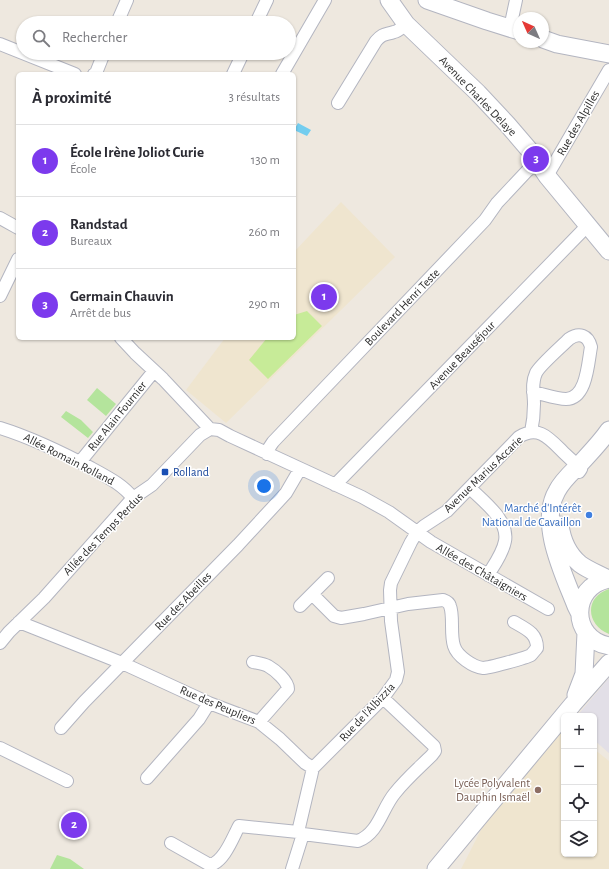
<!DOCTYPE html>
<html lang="fr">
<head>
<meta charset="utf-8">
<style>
	:root { --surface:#fff; --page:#f2f2f3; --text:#2b2b33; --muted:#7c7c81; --line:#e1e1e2; --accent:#7c3aed }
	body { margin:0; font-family:"Alegreya Sans",sans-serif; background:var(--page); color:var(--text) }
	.controls { position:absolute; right:12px; bottom:12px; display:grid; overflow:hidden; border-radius:6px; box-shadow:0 1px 3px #0004 }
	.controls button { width:36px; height:36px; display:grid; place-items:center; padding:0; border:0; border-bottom:1px solid var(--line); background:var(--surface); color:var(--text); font:20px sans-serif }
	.compass { position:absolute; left:513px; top:12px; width:36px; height:36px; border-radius:50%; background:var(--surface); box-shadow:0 1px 3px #0004; rotate:315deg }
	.you { position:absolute; left:264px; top:486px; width:14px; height:14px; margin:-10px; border:3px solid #fff; border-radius:50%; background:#1a73e8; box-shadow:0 0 0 6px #1a73e833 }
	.badge { display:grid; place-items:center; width:26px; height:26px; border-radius:50%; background:var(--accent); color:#fff; font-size:13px; font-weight:700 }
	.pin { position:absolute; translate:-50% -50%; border:2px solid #fff; box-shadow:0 1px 4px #0006 }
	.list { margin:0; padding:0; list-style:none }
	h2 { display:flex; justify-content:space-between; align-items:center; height:52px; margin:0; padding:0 16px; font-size:17px }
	h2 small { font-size:13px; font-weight:400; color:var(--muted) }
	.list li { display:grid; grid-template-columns:26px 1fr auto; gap:12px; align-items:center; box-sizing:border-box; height:72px; padding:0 16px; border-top:1px solid var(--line) }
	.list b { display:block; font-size:15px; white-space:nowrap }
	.list p { margin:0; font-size:13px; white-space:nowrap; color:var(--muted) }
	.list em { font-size:13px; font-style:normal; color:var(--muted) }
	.icon { flex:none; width:22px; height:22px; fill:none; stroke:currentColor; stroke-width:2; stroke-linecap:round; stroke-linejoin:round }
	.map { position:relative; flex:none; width:609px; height:869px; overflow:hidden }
	.search { position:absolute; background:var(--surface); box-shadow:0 1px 3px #0004; left:16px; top:16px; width:280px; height:44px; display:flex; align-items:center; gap:10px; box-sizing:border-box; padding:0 14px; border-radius:22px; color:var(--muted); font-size:15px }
	.panel { position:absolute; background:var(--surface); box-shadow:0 1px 3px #0004; left:16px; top:72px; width:280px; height:268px; border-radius:6px }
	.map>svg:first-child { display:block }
	.industrial { fill:#e2dfe7 }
	.education { fill:#efe5cf }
	.green { fill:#b4e49c }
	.pitch { fill:#c7eb98 }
	.water { fill:#73cdef }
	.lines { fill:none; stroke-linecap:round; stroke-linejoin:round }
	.street-casing { stroke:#b3b5c0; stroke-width:14 }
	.secondary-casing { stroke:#b3b5c0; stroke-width:19 }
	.street { stroke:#fff; stroke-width:12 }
	.secondary { stroke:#fff; stroke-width:17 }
	.transit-dot { fill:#1a4fb4; stroke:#fff; stroke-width:1.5 }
	.shop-dot { fill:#3f7fe0; stroke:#fff; stroke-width:1.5 }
	.education-dot { fill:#8d6e63; stroke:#fff; stroke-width:1.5 }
	.labels { text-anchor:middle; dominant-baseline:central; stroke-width:3; stroke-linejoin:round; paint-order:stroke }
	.street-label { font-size:12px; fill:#2d2d2d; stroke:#fff }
	.transit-label { font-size:12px; fill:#164399; stroke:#fff; text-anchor:start }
	.shop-label { font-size:12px; fill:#366cbe; stroke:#fff; text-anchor:end }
	.education-label { font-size:12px; fill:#785e54; stroke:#fff; text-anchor:end }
</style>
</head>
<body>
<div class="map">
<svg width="609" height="869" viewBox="0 0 609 869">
	<rect width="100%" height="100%" fill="#eee8df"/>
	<!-- industrial -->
	<path class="industrial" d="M609 678V753L594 740V716H577Z"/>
	<!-- education -->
	<path class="education" d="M341 202 395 257 226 423 186 390 225 338H294V252Z
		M564 729V854H594V749L609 761V869H461L486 820Z"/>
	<!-- green -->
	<path class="green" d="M97 388 116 404 106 416 87 400Z
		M66 411 81 420 93 432 88 438 61 417Z
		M609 589V634C586 625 584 597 609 589Z
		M57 855 70 859 84 869H50Z"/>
	<!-- pitch -->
	<path class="pitch" d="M307 311 322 326 268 379 249 360 267 338H294V315Z"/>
	<!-- water -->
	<path class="water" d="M298 123 311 130 307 136 294 130Z"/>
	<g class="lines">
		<defs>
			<path id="street" d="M117 23 127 0
				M256 23 267 0
				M510 28 516 0
				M0 44 75 74
				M94 74 96 73 104 53
				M233 74 243 53
				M282 74 325 0
				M338 103 376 41C383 33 385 35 394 32 399 31 402 27 406 24
				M547 176 609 70
				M0 218 18 228
				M0 296 18 259
				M121 338 135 353 163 379 210 429
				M0 428C32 438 61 452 91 468 107 477 122 484 133 498
				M210 429 219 430 230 436 362 497 389 512 417 532 424 526 447 511 519 437C538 425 549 438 562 451 568 457 575 463 581 469L579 472
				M531 432C533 423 534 414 534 404 534 393 531 384 536 373 539 366 562 346 569 339 579 332 588 335 591 347 588 362 587 399 566 399 556 399 543 394 533 392
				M267 454 269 448 273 442 485 220 497 203 527 171 531 168 541 166
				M80 462 154 371
				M335 485 588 225
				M470 488C483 501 509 520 505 541 503 553 494 565 488 575
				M312 594 334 616 341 618 364 614 408 604 443 600C446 601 449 602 450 606 454 616 450 634 454 646 457 656 473 667 483 668 488 668 526 658 531 655 533 653 535 650 537 648 537 633 526 629 514 622
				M300 606 328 578
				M19 622 122 663 209 703 259 722 280 739 305 763 313 768 298 832 303 834 292 869
				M0 643 9 632 44 598 133 498 152 485 200 435 210 429
				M253 662C258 663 264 664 268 666 275 670 288 681 288 689L259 722
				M61 728 84 702 238 545 286 493 300 469
				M0 748 67 781
				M313 768 383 698 396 680 398 672 391 621 390 590 391 583 411 542 417 532 431 542 548 609
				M147 778 199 719 209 703
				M303 834 358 841C379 833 382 808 395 793 406 779 420 767 432 755L435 751 434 746 383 698
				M171 843 210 865C224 862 233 837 239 826L298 832"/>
			<path id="secondary" d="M389 0 406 24 478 93 507 124 531 152 547 176 609 251
				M427 0 487 21 519 31
				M543 39 557 44 609 54
				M560 525C562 540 568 554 580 564 588 570 599 574 608 579
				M609 579C570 586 570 639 609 646
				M579 612 576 606C564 575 538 523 557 491 562 481 571 473 579 465 589 454 600 443 609 430
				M576 695 584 674 586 633
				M436 869 573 704 609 663"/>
		</defs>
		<!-- street casing -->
		<use href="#street" class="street-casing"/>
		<!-- secondary casing -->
		<use href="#secondary" class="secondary-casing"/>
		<!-- street -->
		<use href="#street" class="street"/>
		<!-- secondary -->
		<use href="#secondary" class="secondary"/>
	</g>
	<!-- markers -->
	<rect class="transit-dot" x="161" y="468" width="8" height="8" rx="2"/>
	<circle class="shop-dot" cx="589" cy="515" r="4"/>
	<circle class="education-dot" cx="538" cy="790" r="4"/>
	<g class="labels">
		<!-- street labels -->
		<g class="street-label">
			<text transform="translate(478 96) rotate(46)">Avenue Charles Delaye</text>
			<text transform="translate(578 123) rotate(-60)">Rue des Alpilles</text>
			<text transform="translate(402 307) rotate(-46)">Boulevard Henri Teste</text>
			<text transform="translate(462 355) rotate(-46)">Avenue Beauséjour</text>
			<text transform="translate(117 416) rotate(-51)">Rue Alain Fournier</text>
			<text transform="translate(69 459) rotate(27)">Allée Romain Rolland</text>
			<text transform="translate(483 474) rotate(-44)">Avenue Marius Accarie</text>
			<text transform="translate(103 534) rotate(-46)">Allée des Temps Perdus</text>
			<text transform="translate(482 572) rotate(30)">Allée des Châtaigniers</text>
			<text transform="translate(183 601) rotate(-46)">Rue des Abeilles</text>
			<text transform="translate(218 705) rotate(23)">Rue des Peupliers</text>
			<text transform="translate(367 712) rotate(-47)">Rue de l'Albizzia</text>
		</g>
		<!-- transit labels -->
		<g class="transit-label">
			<text x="173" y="472">Rolland</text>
		</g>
		<!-- shop labels -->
		<g class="shop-label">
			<text x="581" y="508">Marché d'Intérêt<tspan x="581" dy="14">National de Cavaillon</tspan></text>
		</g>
		<!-- education labels -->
		<g class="education-label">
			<text x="530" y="783">Lycée Polyvalent<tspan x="530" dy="14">Dauphin Ismaël</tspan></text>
		</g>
	</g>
</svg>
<div class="controls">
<button>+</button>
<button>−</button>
<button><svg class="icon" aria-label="locate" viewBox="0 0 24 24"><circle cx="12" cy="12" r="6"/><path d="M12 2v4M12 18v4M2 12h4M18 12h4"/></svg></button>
<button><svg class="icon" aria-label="layers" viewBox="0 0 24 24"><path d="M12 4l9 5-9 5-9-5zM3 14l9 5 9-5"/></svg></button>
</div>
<svg class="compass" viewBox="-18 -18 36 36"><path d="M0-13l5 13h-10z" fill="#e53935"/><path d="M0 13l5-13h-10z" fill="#7c7c81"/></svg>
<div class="you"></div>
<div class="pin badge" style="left:324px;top:297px">1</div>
<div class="pin badge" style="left:74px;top:825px">2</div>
<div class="pin badge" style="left:536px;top:159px">3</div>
<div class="search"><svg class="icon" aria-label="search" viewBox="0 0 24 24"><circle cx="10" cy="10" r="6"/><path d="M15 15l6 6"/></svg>Rechercher</div>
<section class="panel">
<h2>À proximité<small>3 résultats</small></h2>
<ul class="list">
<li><span class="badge">1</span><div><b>École Irène Joliot Curie</b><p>École</p></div><em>130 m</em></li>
<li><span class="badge">2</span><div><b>Randstad</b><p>Bureaux</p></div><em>260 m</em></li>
<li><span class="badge">3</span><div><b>Germain Chauvin</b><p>Arrêt de bus</p></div><em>290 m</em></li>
</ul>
</section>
</div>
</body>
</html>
